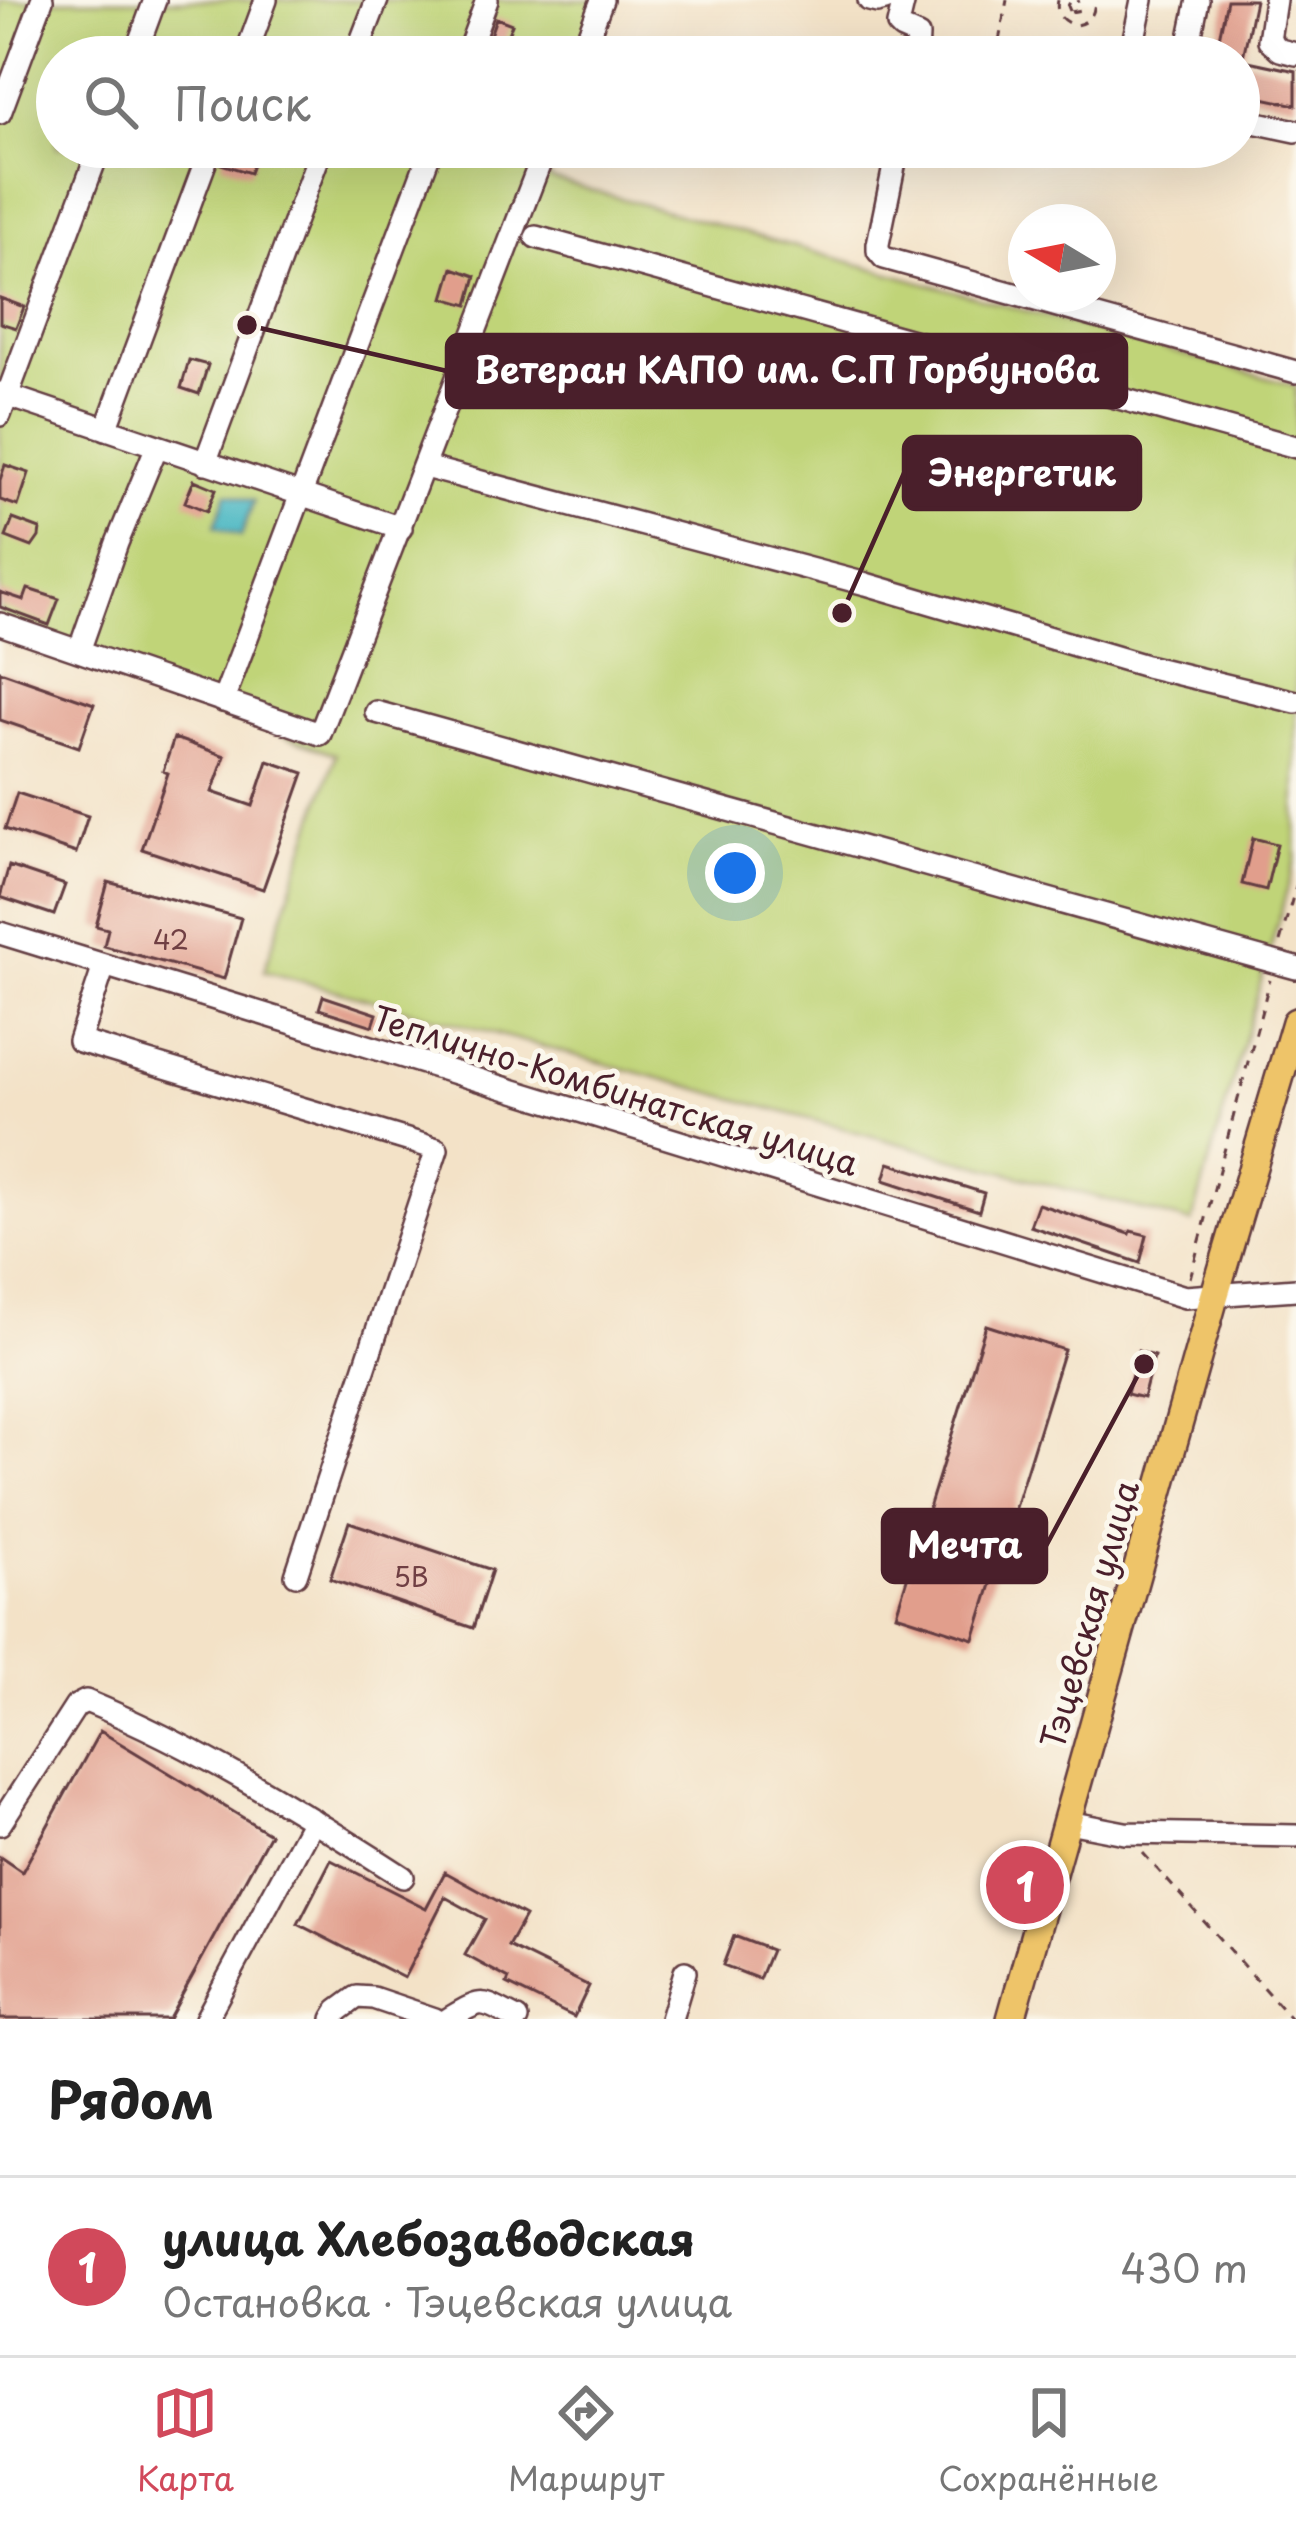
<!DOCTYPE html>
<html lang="ru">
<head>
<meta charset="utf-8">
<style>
	:root { --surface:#fff; --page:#f6f6f6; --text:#222; --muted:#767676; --line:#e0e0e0; --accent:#d1495b }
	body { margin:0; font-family:"Playpen Sans",sans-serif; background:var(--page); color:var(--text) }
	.compass { position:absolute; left:1008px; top:204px; width:108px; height:108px; border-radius:50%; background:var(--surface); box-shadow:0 12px 48px #0002; rotate:280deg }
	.you { position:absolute; left:735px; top:873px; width:42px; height:42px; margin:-30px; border:9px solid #fff; border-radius:50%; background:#1a73e8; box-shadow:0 0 0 18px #1a73e833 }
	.badge { display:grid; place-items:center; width:78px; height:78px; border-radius:50%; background:var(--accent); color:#fff; font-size:39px; font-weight:700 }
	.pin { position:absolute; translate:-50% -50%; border:6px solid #fff; box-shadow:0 3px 12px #0006 }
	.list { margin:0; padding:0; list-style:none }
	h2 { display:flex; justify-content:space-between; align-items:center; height:156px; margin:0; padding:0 48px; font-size:51px }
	h2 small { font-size:39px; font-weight:400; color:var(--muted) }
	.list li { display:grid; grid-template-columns:78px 1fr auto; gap:36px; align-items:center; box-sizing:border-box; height:180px; padding:0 48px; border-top:3px solid var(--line) }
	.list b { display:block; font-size:45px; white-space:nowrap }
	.list p { margin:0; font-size:39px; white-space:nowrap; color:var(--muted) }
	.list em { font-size:39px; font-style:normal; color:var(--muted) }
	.icon { flex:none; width:66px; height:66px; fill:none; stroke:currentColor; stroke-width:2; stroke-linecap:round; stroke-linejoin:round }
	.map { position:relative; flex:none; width:1296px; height:2019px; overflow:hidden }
	.search { position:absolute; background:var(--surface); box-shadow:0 12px 48px #0002; left:36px; right:36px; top:36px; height:132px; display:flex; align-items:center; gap:30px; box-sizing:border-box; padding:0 42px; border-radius:66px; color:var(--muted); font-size:45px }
	.sheet { height:336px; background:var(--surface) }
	nav { display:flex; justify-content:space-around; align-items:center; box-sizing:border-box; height:168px; border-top:3px solid var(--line); background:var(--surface); font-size:33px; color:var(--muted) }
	nav a { display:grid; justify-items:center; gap:6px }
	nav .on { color:var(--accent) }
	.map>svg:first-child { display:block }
	.green { fill:#c0d478; stroke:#857a52; stroke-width:3 }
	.water { fill:#49b7c3; stroke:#4a6b77; stroke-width:3 }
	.building { fill:#e19e8c }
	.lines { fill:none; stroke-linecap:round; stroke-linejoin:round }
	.minor-casing { stroke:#633c42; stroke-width:26 }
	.major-casing { stroke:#633c42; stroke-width:32 }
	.path { stroke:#633c42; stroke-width:3; stroke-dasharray:9 9; stroke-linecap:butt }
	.minor { stroke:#fff; stroke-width:21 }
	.major { stroke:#eec469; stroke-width:27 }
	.labels { text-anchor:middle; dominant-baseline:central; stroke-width:10; stroke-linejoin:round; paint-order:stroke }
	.number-label { font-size:27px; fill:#703f43 }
	.street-label { font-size:33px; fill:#4a1f2b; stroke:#fbf7ec }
	.leader { fill:none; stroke:#4a1f2b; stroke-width:4.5 }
	.callout-dot { fill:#4a1f2b; stroke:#fbf7ec; stroke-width:4.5 }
	.callout { fill:#4a1f2b; stroke:#4a1f2b; stroke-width:4.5 }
	.callout-label { font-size:36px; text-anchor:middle; font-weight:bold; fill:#fff }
</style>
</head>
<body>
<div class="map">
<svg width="1296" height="2019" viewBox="0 0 1296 2019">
	<rect width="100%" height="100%" fill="#fbf7ec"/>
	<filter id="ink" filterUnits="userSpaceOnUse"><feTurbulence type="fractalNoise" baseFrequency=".00833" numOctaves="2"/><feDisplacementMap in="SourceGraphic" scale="24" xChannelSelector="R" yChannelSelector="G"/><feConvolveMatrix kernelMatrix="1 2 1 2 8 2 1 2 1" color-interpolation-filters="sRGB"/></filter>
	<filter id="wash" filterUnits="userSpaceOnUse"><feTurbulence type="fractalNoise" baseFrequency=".004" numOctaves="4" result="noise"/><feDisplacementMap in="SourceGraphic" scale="48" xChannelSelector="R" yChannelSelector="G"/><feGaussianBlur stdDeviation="2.7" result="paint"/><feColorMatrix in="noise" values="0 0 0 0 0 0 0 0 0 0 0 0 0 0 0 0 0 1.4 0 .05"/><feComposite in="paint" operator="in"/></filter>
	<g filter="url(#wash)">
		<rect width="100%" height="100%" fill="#f3e2c7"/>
		<!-- green -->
		<path class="green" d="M0 0H614L592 57H57V147H559L548 178 1296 386V859L1192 1223 264 971 336 754 0 638Z"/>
		<!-- water -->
		<path class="water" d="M227 493 254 501 241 536 215 526Z"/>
		<g id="blocks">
			<!-- building -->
			<path class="building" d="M1227 0H1255L1243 57H1215Z
				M496 18 512 24 500 53 486 47Z
				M1239 59 1296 71V105L1239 93Z
				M227 147H246L258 151 250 173 221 164Z
				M453 268 476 276 468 305 444 298Z
				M0 298 24 307 16 328 0 323Z
				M189 360 208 365 199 394 181 388Z
				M5 465 29 473 18 506 0 500V480Z
				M194 480 216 489 207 511 185 502Z
				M13 519 40 529 39 537 32 547 6 537Z
				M28 589 59 599 49 625 0 607V592L24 600Z
				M0 671 94 704 79 747 0 720Z
				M174 738 225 756 212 792 253 806 268 761 304 773 263 889 142 849 168 773 163 771Z
				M17 793 88 816 76 853 5 829Z
				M1253 838 1277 844 1266 890 1242 884Z
				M9 866 65 885 54 915 0 897Z
				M108 882 241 918 224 979 104 946 108 929 96 926Z
				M323 996 377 1014 373 1026 319 1009Z
				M889 1163 984 1193 979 1211 884 1180Z
				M1038 1204 1130 1234 1131 1231 1147 1235 1140 1263 1030 1226Z
				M986 1325 1064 1350 974 1639 896 1614Z
				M1138 1351 1154 1356 1143 1398 1127 1394Z
				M349 1522 492 1570 473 1628 330 1579Z
				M100 1731 270 1834 169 2019H0V1857L22 1872Z
				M331 1860 426 1908 445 1872 525 1916 508 1946 589 1986 574 2017 507 1984 509 1979 465 1955 485 1919 445 1897 404 1978 298 1924Z
				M734 1936 771 1950 759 1979 723 1965Z"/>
		</g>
	</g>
	<g filter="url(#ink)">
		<use href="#blocks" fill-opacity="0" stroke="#633c42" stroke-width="3"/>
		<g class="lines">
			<defs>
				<path id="minor" d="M869 0 877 2 885 0
					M904 0 898 25 902 29 918 36 917 57
					M1275 0 1269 40 1280 50 1296 54
					M1131 53 1142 0
					M134 57 155 0
					M245 57 266 0
					M355 57 377 0
					M466 57 487 0
					M580 57 602 0
					M1186 57 1198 0
					M0 113 42 0
					M1239 119 1296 131
					M898 147 878 244V251L884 258 1296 372
					M536 237 1296 447
					M0 393 401 528
					M0 415 100 147
					M106 429 211 147
					M205 463 322 147
					M425 467 866 584 1146 666 1296 702
					M0 624 320 734 546 147
					M79 651 117 543 157 446
					M223 701 432 147
					M376 712 1296 968
					M0 933 1185 1297 1296 1289
					M104 966 79 1041 437 1149 296 1575
					M1068 1822 1125 1833 1296 1836
					M0 1824 76 1706 86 1701C197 1747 302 1812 403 1877
					M206 2019 313 1820
					M333 2019 338 2011 357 1997 373 1998 435 2019
					M448 2019C486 1997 479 2000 517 2019
					M671 2019 685 1972"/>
				<path id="major" d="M1011 2019 1215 1294 1296 1022"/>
			</defs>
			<!-- minor casing -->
			<use href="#minor" class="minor-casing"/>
			<!-- major casing -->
			<use href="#major" class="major-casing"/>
			<!-- path -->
			<path class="path" d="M1058 0C1055 14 1062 22 1075 25 1089 23 1096 14 1094 0
				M1070 11 1068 6 1071 0
				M1071 12 1081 10 1078 0
				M999 41 1007 0
				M1280 942 1296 886
				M1190 1278 1270 980
				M1143 1853 1291 2019"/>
			<!-- minor -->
			<use href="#minor" class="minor"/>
			<!-- major -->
			<use href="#major" class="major"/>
		</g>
	</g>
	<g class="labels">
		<!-- number labels -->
		<g class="number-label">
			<text x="171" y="938">42</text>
			<text x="411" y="1575">5В</text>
		</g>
		<!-- street labels -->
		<g class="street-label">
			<text transform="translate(616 1089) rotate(17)">Теплично-Комбинатская улица</text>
			<text transform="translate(1088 1614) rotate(-74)">Тэцевская улица</text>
		</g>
	</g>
	<!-- callouts -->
	<path class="leader" d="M247 325L447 371M842 613L904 473M1144 1364L1046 1546"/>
	<g class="callout-dot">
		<circle cx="247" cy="325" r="12"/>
		<circle cx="842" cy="613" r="12"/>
		<circle cx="1144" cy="1364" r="12"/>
	</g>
	<g class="callout">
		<rect x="447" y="335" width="679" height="72" rx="12"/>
		<rect x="904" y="437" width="236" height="72" rx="12"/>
		<rect x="883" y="1510" width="163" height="72" rx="12"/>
	</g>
	<g class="callout-label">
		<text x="787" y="383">Ветеран КАПО им. С.П Горбунова</text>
		<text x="1022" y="486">Энергетик</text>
		<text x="965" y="1558">Мечта</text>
	</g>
</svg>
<svg class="compass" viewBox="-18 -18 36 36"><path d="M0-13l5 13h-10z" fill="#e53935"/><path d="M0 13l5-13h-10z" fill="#767676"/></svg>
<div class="you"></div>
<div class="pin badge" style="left:1025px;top:1885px">1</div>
<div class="search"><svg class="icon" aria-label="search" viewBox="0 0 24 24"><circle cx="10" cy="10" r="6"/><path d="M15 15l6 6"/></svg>Поиск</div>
</div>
<section class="sheet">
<h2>Рядом<small></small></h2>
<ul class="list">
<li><span class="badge">1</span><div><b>улица Хлебозаводская</b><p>Остановка · Тэцевская улица</p></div><em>430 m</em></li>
</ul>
</section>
<nav>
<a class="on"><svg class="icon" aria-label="map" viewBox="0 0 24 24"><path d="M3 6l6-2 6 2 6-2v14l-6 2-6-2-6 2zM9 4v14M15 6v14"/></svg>Карта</a>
<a><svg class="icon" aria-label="directions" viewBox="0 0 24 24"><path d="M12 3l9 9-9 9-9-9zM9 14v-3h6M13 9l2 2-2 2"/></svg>Маршрут</a>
<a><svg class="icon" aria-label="saved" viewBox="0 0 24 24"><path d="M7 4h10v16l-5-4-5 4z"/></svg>Сохранённые</a>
</nav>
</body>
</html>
